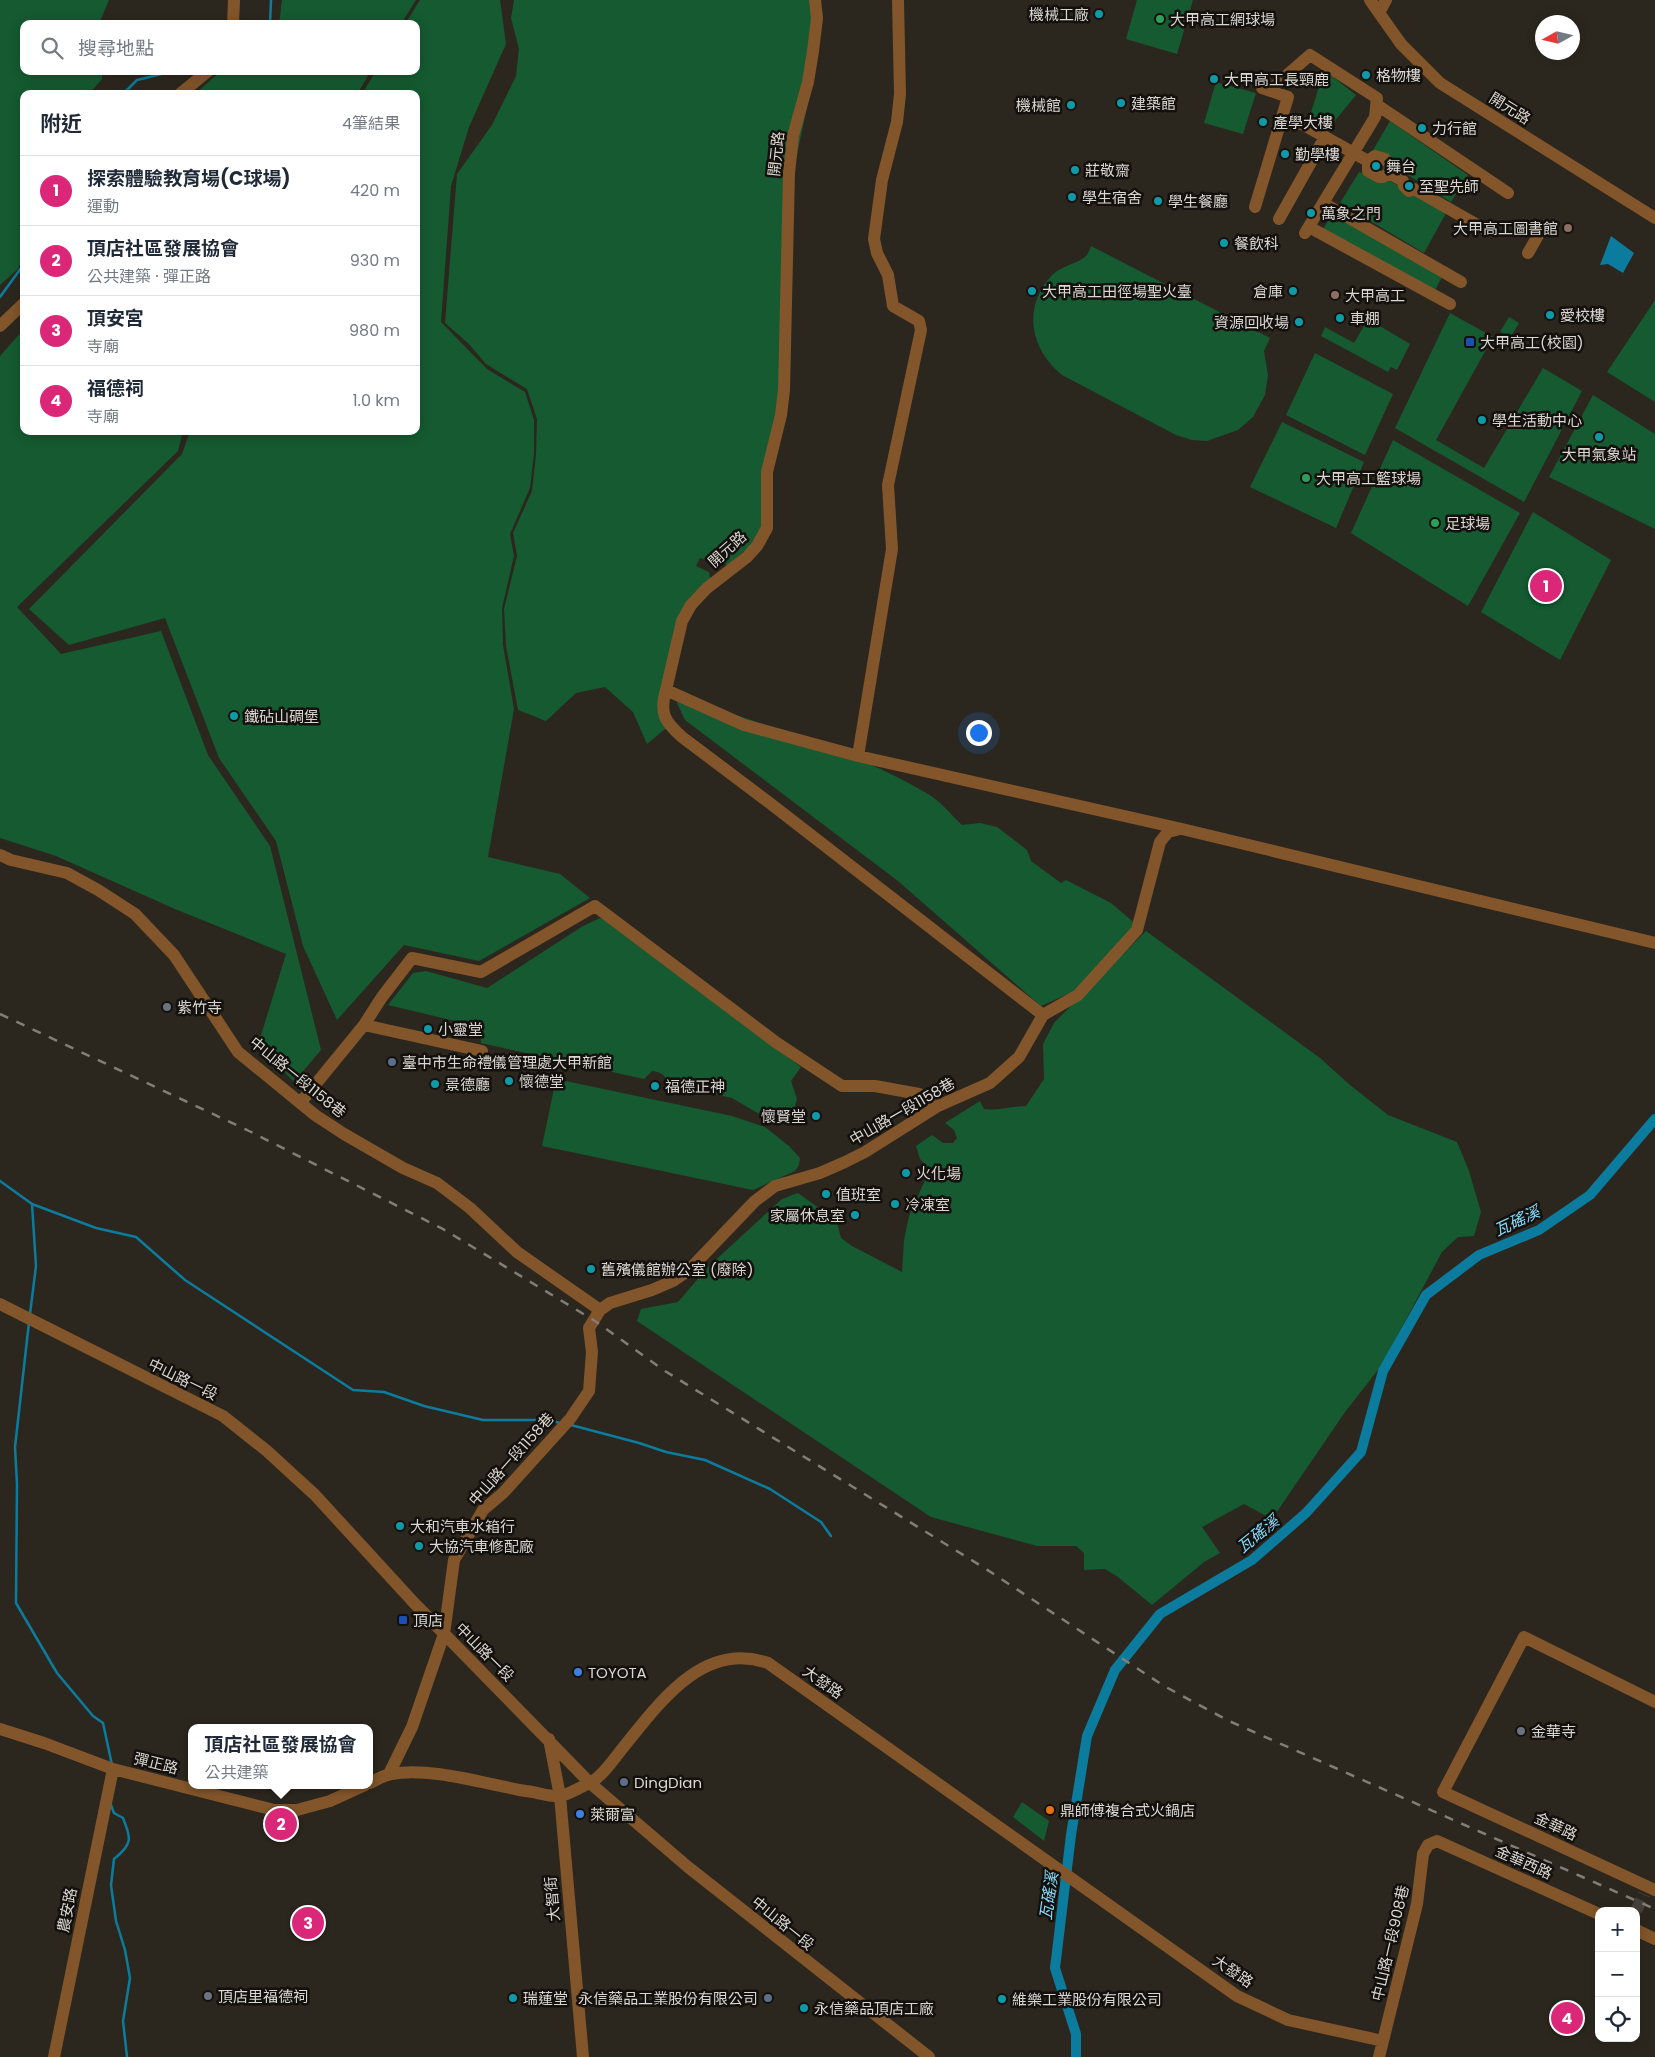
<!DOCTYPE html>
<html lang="zh-TW">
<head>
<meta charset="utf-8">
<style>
	:root { --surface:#fff; --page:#f2f2f3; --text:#1f2937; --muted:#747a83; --line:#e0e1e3; --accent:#db2777 }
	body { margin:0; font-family:Poppins,"Noto Sans TC",sans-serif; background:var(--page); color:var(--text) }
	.controls { position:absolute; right:15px; bottom:15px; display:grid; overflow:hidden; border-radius:10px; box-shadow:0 2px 12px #0003 }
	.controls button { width:45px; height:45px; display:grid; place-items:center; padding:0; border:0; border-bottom:1px solid var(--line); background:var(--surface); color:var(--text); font:25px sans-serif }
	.compass { position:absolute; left:1535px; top:15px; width:45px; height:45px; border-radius:50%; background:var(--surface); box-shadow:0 2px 12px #0003; rotate:262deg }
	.you { position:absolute; left:978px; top:732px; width:18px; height:18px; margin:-12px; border:4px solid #fff; border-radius:50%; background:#1a73e8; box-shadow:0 0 0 8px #1a73e833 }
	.badge { display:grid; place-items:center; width:32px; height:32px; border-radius:50%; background:var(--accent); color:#fff; font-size:16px; font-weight:700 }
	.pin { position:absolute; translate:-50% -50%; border:2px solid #fff; box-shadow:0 1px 5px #0006 }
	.popup { position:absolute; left:188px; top:1724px; width:185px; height:65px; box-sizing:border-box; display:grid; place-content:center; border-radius:10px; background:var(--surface); filter:drop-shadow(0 1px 4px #0005); font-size:16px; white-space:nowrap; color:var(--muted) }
	.popup b { font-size:19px; color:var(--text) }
	.popup::after { content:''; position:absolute; left:50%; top:100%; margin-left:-10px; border:10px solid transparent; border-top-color:var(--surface) }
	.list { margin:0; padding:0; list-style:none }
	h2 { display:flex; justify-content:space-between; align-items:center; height:65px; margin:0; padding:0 20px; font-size:21px }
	h2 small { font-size:16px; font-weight:400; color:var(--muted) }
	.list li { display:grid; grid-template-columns:32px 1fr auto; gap:15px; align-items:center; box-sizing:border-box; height:70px; padding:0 20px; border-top:1px solid var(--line) }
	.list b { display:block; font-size:19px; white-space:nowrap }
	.list p { margin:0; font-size:16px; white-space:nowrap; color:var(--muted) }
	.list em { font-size:16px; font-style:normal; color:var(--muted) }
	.icon { flex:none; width:28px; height:28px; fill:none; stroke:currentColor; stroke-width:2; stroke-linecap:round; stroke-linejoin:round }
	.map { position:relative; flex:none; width:1655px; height:2057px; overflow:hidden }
	.search { position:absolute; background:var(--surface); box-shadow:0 2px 12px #0003; left:20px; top:20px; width:400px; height:55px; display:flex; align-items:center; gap:12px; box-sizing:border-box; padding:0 18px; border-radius:10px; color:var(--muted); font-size:19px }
	.panel { position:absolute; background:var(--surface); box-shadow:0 2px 12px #0003; left:20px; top:90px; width:400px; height:345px; border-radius:10px }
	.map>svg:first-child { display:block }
	.green { fill:#155a31 }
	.water { fill:#0c7c9e }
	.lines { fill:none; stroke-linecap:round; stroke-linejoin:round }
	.stream { stroke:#0c7c9e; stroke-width:2.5 }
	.canal { stroke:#0c7c9e; stroke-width:10 }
	.minor-tunnel { stroke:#464139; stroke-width:12; stroke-dasharray:12 6; stroke-linecap:butt }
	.minor { stroke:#83552a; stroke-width:12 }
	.rail { stroke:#827e77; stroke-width:2.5; stroke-dasharray:9 9; stroke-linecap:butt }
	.culture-dot { fill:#0f9aa8; stroke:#13100d; stroke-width:2 }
	.leisure-dot { fill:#2e9e5b; stroke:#13100d; stroke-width:2 }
	.education-dot { fill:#8d6e63; stroke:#13100d; stroke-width:2 }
	.transit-dot { fill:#1a4fb4; stroke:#13100d; stroke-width:2 }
	.worship-dot { fill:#6b7280; stroke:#13100d; stroke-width:2 }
	.service-dot { fill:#5c6f8a; stroke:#13100d; stroke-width:2 }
	.shop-dot { fill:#3f7fe0; stroke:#13100d; stroke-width:2 }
	.food-dot { fill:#e8710a; stroke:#13100d; stroke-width:2 }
	.labels { text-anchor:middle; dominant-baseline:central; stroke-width:5; stroke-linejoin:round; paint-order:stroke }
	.poi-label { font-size:15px; fill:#dad7d1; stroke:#13100d; text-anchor:start }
	.street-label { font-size:15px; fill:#dad7d1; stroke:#13100d }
	.water-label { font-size:16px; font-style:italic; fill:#88dcfe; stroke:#13100d }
</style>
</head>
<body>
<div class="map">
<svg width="1655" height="2057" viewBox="0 0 1655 2057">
	<rect width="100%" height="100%" fill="#2c271e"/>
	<!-- green -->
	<path class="green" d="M0 0H109L99 24H24V71H102V79L89 94H24V254L18 269 0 285Z
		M282 0H416L401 24H279Z
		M420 0H500L506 44 469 127 451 186 441 322 487 369 525 392 534 420V453L530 488 510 534 514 556 502 608 503 645 514 709 488 857 560 874 590 898 479 961 404 945 337 1020 303 946 276 841 219 758 165 618 69 645 29 609 182 454 190 431H416V94H362L376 71H416V24H405Z
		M514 0H811L816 64 792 179 790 378 768 467V517L750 546 727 566 714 552 709 561 700 558 696 566 709 572 711 582 690 603 668 695V717L741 785 665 729 647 744 633 712 605 687 576 693 546 721 518 710 506 646 504 609 517 556 513 533 532 491 536 455 537 419 527 389 486 364 469 344 445 323 457 174 492 125 516 76 519 49 511 18Z
		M1137 0H1193L1177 54 1126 39Z
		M1324 70 1356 95 1334 122 1322 114 1316 122 1309 119Z
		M221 71H371L357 94H195Z
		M1216 82 1256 93 1243 134 1204 123Z
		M1390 121 1468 175 1451 202 1400 170 1373 150Z
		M1359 172 1384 181H1390L1446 213 1424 253 1340 203Z
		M1334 212 1444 273 1433 294 1321 232Z
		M1091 246 1270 338 1264 351 1268 375 1265 395 1253 417 1238 430 1207 441 1192 440 1176 435 1062 375C1030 349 1022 307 1052 275 1061 266 1079 263 1086 256 1088 254 1090 249 1091 246Z
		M1655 300V402L1607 372Z
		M1450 313 1493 337 1436 440 1484 468 1543 368 1582 391 1524 502 1395 428Z
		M1509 317 1519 323 1510 338 1500 332Z
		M1368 319 1410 344 1397 370 1391 367 1388 372 1321 336 1325 327 1354 343Z
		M24 329V431H183L178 451 17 607 61 654 161 631 208 755 270 846 321 1050 294 1082 258 1045 286 954 175 909 56 856 0 838V356Z
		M1315 353 1393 394 1365 455 1286 415Z
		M1593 395 1655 434V529L1549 477Z
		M1282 422 1364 462 1336 528 1250 487Z
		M1393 440 1520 513 1468 606 1351 533Z
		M1533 512 1611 560 1560 660 1481 612Z
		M680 696C763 725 852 749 928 794 941 801 951 815 962 825L980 823 997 827 1027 850 1031 861 1061 883 1066 880 1111 903 1138 926 1079 989 1041 1006 898 881 685 720 677 703Z
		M600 918 604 920 801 1067 791 1081 797 1099 792 1116 768 1119 732 1098 669 1085C667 1076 661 1072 652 1071L644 1079 481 1043 480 1027 388 1005 413 973 426 971 487 988 583 926Z
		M1146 931 1320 1058 1350 1085 1388 1115 1457 1142 1469 1171 1481 1212 1474 1236 1458 1237 1442 1252 1381 1366 1345 1412 1272 1519 1244 1504 1202 1527 1220 1553 1204 1562 1152 1605 1118 1577 1105 1569 1084 1570V1553L1076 1546H1037L931 1517 637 1321 641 1309 678 1302 709 1266 782 1199 798 1193 819 1208 835 1215 841 1238 852 1246 902 1272 904 1240 909 1216 930 1169 920 1159 916 1146 932 1135 943 1143H953L957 1138 954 1130 945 1123 980 1101 984 1109C998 1111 1012 1106 1026 1106L1044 1079 1043 1044 1054 1023Z
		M556 1079 732 1116 765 1127 789 1146 800 1158 799 1165 795 1171 753 1190 542 1146Z
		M1022 1802 1049 1821 1044 1841 1013 1817Z"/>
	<!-- water -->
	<path class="water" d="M1611 236 1634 253 1623 273 1608 264 1600 265Z"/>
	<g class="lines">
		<!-- stream -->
		<path class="stream" d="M270 24 271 0
			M123 94 137 80 174 71
			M0 297 24 264
			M0 1181 32 1204 96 1228 136 1237 185 1280 353 1390 384 1392 424 1406 483 1420H549L560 1423
			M30 1314 36 1266 32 1204
			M29 1322 15 1447 17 1484 16 1603 57 1673 93 1716 103 1723 112 1765
			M571 1425 639 1443 666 1452 705 1460 770 1489 821 1522 831 1536
			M111 1805 114 1813 123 1818C131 1839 133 1844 114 1859L111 1885 116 1921 125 1950 130 1978 123 2021 127 2057"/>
		<!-- canal -->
		<path class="canal" d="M1076 2057V2034L1055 1968 1071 1835 1087 1736 1115 1670 1160 1614 1252 1560 1306 1513 1361 1452 1383 1371 1426 1295 1479 1255 1539 1230 1590 1195 1655 1119"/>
		<!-- minor-tunnel -->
		<path class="minor-tunnel" d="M1636 1911 1644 1894"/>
		<!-- minor -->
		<path class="minor" d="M815 0 817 18 813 51 808 82 793 136 789 173 784 390 781 415 767 472V528L757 546 747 557 707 588 691 605 682 621 666 690 744 725 858 756 1182 829 1655 943
			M1370 0 1401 44 1440 83 1655 218
			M1379 13 1386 0
			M233 24 234 0
			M180 94 208 71
			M1377 105 1508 193
			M1280 123 1302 124 1368 161 1375 156 1385 159 1390 165 1389 173 1403 181 1404 186 1409 191 1414 189 1488 231
			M1368 161V171L1379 177H1383L1389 173
			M1255 207 1288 97 1262 88 1271 89 1310 55 1377 98 1375 117 1323 203 1461 282
			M1279 219 1325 137
			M1309 227 1450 304
			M1305 233 1323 203
			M1528 253 1540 232
			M0 326 24 303
			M666 690C659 713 665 722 682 737L771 804 1043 1015
			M858 756 892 549 888 485 921 330 919 321 893 306 888 275 877 253 874 239 882 180 897 122 900 94 898 0
			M0 855 11 860 67 873 98 890 135 914 174 955 238 1052 315 1115 344 1134 403 1168 437 1183 470 1208 517 1252 600 1310
			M364 1025 482 1051
			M301 1102 364 1025 382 997 412 958 481 972 595 906 777 1043 842 1086H875L919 1094 938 1106
			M0 1304 223 1416 267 1451 315 1495 416 1605 590 1783 688 1867 929 2057
			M1655 1702 1524 1637 1443 1792 1655 1890
			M0 1729 44 1743 113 1769 274 1810H297L330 1801 365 1785
			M549 1739 560 1796 583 2057
			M389 1774 412 1727 444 1634 454 1560 483 1510 503 1493 570 1419 589 1391 592 1352 589 1328 600 1310 610 1303 652 1290 673 1281 689 1270 755 1201 775 1186 820 1173 845 1162 865 1152 938 1106 990 1083 1019 1057 1043 1015 1078 995 1137 930 1160 842 1168 832 1180 829
			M370 1783C376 1780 384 1775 391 1774 433 1767 484 1784 526 1791 536 1792 550 1797 560 1796 568 1795 580 1787 588 1784 602 1777 613 1760 622 1749 658 1705 702 1640 768 1663L1237 1996 1288 2020 1383 2041
			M1636 1930 1655 1939
			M54 2057 113 1769
			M1379 2057 1417 1904 1423 1854 1428 1845 1437 1841 1599 1914"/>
		<!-- rail -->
		<path class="rail" d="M0 1014 247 1130 443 1229 595 1321 665 1371 986 1569 1164 1686 1229 1721 1655 1909"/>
	</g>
	<!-- markers -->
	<g class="culture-dot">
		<circle cx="1099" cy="14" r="5"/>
		<circle cx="1366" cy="75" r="5"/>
		<circle cx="1214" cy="79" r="5"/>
		<circle cx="1121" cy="103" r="5"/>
		<circle cx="1071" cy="105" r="5"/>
		<circle cx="1263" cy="122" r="5"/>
		<circle cx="1422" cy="128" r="5"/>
		<circle cx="1285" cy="154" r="5"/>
		<circle cx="1376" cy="166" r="5"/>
		<circle cx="1075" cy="170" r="5"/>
		<circle cx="1409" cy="186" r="5"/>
		<circle cx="1072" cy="197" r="5"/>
		<circle cx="1158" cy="201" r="5"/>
		<circle cx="1311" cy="213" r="5"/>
		<circle cx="1224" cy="243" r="5"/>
		<circle cx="1032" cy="291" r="5"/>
		<circle cx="1293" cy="291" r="5"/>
		<circle cx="1550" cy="315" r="5"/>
		<circle cx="1340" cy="318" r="5"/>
		<circle cx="1299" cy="322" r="5"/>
		<circle cx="1482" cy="420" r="5"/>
		<circle cx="1599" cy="437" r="5"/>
		<circle cx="234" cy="716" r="5"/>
		<circle cx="428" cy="1029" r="5"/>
		<circle cx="509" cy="1081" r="5"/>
		<circle cx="435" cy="1084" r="5"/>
		<circle cx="655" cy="1086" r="5"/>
		<circle cx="816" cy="1116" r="5"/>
		<circle cx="906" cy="1173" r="5"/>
		<circle cx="826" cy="1194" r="5"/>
		<circle cx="895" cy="1204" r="5"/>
		<circle cx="855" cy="1215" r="5"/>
		<circle cx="591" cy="1269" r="5"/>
		<circle cx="400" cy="1526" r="5"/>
		<circle cx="419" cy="1546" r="5"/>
		<circle cx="513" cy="1998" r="5"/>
		<circle cx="1002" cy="1999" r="5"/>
		<circle cx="804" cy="2008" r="5"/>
	</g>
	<g class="leisure-dot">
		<circle cx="1160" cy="19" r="5"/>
		<circle cx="1306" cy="478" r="5"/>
		<circle cx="1435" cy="523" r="5"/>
	</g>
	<g class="education-dot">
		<circle cx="1568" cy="228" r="5"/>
		<circle cx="1335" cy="295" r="5"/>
	</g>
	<g class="transit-dot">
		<rect x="1465" y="337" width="10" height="10" rx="2.5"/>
		<rect x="398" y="1615" width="10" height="10" rx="2.5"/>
	</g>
	<g class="worship-dot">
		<circle cx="167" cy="1007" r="5"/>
		<circle cx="1521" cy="1731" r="5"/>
		<circle cx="208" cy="1996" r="5"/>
	</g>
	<g class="service-dot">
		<circle cx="392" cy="1062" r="5"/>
		<circle cx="624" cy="1782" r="5"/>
		<circle cx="768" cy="1998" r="5"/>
	</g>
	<g class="shop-dot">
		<circle cx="578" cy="1672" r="5"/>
		<circle cx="580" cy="1814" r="5"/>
	</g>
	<circle class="food-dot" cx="1050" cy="1810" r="5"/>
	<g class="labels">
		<!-- poi labels -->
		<g class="poi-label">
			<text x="1089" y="14" text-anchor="end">機械工廠</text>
			<text x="1170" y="19">大甲高工網球場</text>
			<text x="1376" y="75">格物樓</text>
			<text x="1224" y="79">大甲高工長頸鹿</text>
			<text x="1131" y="103">建築館</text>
			<text x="1061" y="105" text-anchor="end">機械館</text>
			<text x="1273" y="122">產學大樓</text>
			<text x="1432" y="128">力行館</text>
			<text x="1295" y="154">勤學樓</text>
			<text x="1386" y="166">舞台</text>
			<text x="1085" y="170">莊敬齋</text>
			<text x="1419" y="186">至聖先師</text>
			<text x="1082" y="197">學生宿舍</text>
			<text x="1168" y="201">學生餐廳</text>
			<text x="1321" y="213">萬象之門</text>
			<text x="1558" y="228" text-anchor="end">大甲高工圖書館</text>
			<text x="1234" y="243">餐飲科</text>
			<text x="1042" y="291">大甲高工田徑場聖火臺</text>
			<text x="1283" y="291" text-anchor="end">倉庫</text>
			<text x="1345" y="295">大甲高工</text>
			<text x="1560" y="315">愛校樓</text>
			<text x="1350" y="318">車棚</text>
			<text x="1289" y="322" text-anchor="end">資源回收場</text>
			<text x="1480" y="342">大甲高工(校園)</text>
			<text x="1492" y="420">學生活動中心</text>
			<text x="1599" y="454" text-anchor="middle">大甲氣象站</text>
			<text x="1316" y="478">大甲高工籃球場</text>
			<text x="1445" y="523">足球場</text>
			<text x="244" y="716">鐵砧山碉堡</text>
			<text x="177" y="1007">紫竹寺</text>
			<text x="438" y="1029">小靈堂</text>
			<text x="402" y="1062">臺中市生命禮儀管理處大甲新館</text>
			<text x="519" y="1081">懷德堂</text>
			<text x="445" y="1084">景德廳</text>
			<text x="665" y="1086">福德正神</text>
			<text x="806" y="1116" text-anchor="end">懷賢堂</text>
			<text x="916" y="1173">火化場</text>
			<text x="836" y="1194">值班室</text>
			<text x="905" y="1204">冷凍室</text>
			<text x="845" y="1215" text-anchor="end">家屬休息室</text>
			<text x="601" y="1269">舊殯儀館辦公室 (廢除)</text>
			<text x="410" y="1526">大和汽車水箱行</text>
			<text x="429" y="1546">大協汽車修配廠</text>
			<text x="413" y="1620">頂店</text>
			<text x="588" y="1672">TOYOTA</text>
			<text x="1531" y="1731">金華寺</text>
			<text x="634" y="1782">DingDian</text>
			<text x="1060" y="1810">鼎師傅複合式火鍋店</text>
			<text x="590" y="1814">萊爾富</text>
			<text x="218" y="1996">頂店里福德祠</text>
			<text x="523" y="1998">瑞蓮堂</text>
			<text x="758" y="1998" text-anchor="end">永信藥品工業股份有限公司</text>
			<text x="1012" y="1999">維樂工業股份有限公司</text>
			<text x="814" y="2008">永信藥品頂店工廠</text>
		</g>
		<!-- street labels -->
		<g class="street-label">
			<text transform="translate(1510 108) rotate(32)">開元路</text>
			<text transform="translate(776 154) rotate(-84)">開元路</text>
			<text transform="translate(727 549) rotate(-42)">開元路</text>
			<text transform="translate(298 1077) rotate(39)">中山路一段1158巷</text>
			<text transform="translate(902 1111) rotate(-30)">中山路一段1158巷</text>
			<text transform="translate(183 1379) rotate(26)">中山路一段</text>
			<text transform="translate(511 1459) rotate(-48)">中山路一段1158巷</text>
			<text transform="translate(485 1652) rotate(45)">中山路一段</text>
			<text transform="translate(823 1682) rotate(35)">大發路</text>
			<text transform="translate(156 1763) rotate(14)">彈正路</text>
			<text transform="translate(1556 1826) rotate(25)">金華路</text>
			<text transform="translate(1524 1862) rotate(24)">金華西路</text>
			<text transform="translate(552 1899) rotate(-95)">大智街</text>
			<text transform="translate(67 1910) rotate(-79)">農安路</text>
			<text transform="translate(783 1923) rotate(39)">中山路一段</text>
			<text transform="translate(1390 1943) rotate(-77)">中山路一段908巷</text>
			<text transform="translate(1233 1971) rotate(34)">大發路</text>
		</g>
		<!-- water labels -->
		<g class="water-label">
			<text transform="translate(1517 1221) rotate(-25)">瓦磘溪</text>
			<text transform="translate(1258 1534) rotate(-39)">瓦磘溪</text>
			<text transform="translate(1049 1896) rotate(-82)">瓦磘溪</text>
		</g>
	</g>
</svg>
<div class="controls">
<button>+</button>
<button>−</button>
<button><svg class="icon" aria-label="locate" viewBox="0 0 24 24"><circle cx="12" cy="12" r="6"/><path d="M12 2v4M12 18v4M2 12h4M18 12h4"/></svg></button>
</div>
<svg class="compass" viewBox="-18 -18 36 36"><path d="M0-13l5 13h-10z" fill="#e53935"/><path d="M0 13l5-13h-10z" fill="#747a83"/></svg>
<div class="you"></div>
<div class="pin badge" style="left:1546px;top:586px">1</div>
<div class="pin badge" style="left:281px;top:1824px">2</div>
<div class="popup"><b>頂店社區發展協會</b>公共建築</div>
<div class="pin badge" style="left:308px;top:1923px">3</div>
<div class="pin badge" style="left:1567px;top:2018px">4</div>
<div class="search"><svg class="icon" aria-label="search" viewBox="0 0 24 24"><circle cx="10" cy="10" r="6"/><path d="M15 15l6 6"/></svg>搜尋地點</div>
<section class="panel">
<h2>附近<small>4筆結果</small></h2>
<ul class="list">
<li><span class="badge">1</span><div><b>探索體驗教育場(C球場)</b><p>運動</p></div><em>420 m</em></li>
<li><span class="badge">2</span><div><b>頂店社區發展協會</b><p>公共建築 · 彈正路</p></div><em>930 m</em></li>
<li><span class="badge">3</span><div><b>頂安宮</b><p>寺廟</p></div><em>980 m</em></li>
<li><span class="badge">4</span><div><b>福德祠</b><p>寺廟</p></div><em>1.0 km</em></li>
</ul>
</section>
</div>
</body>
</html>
